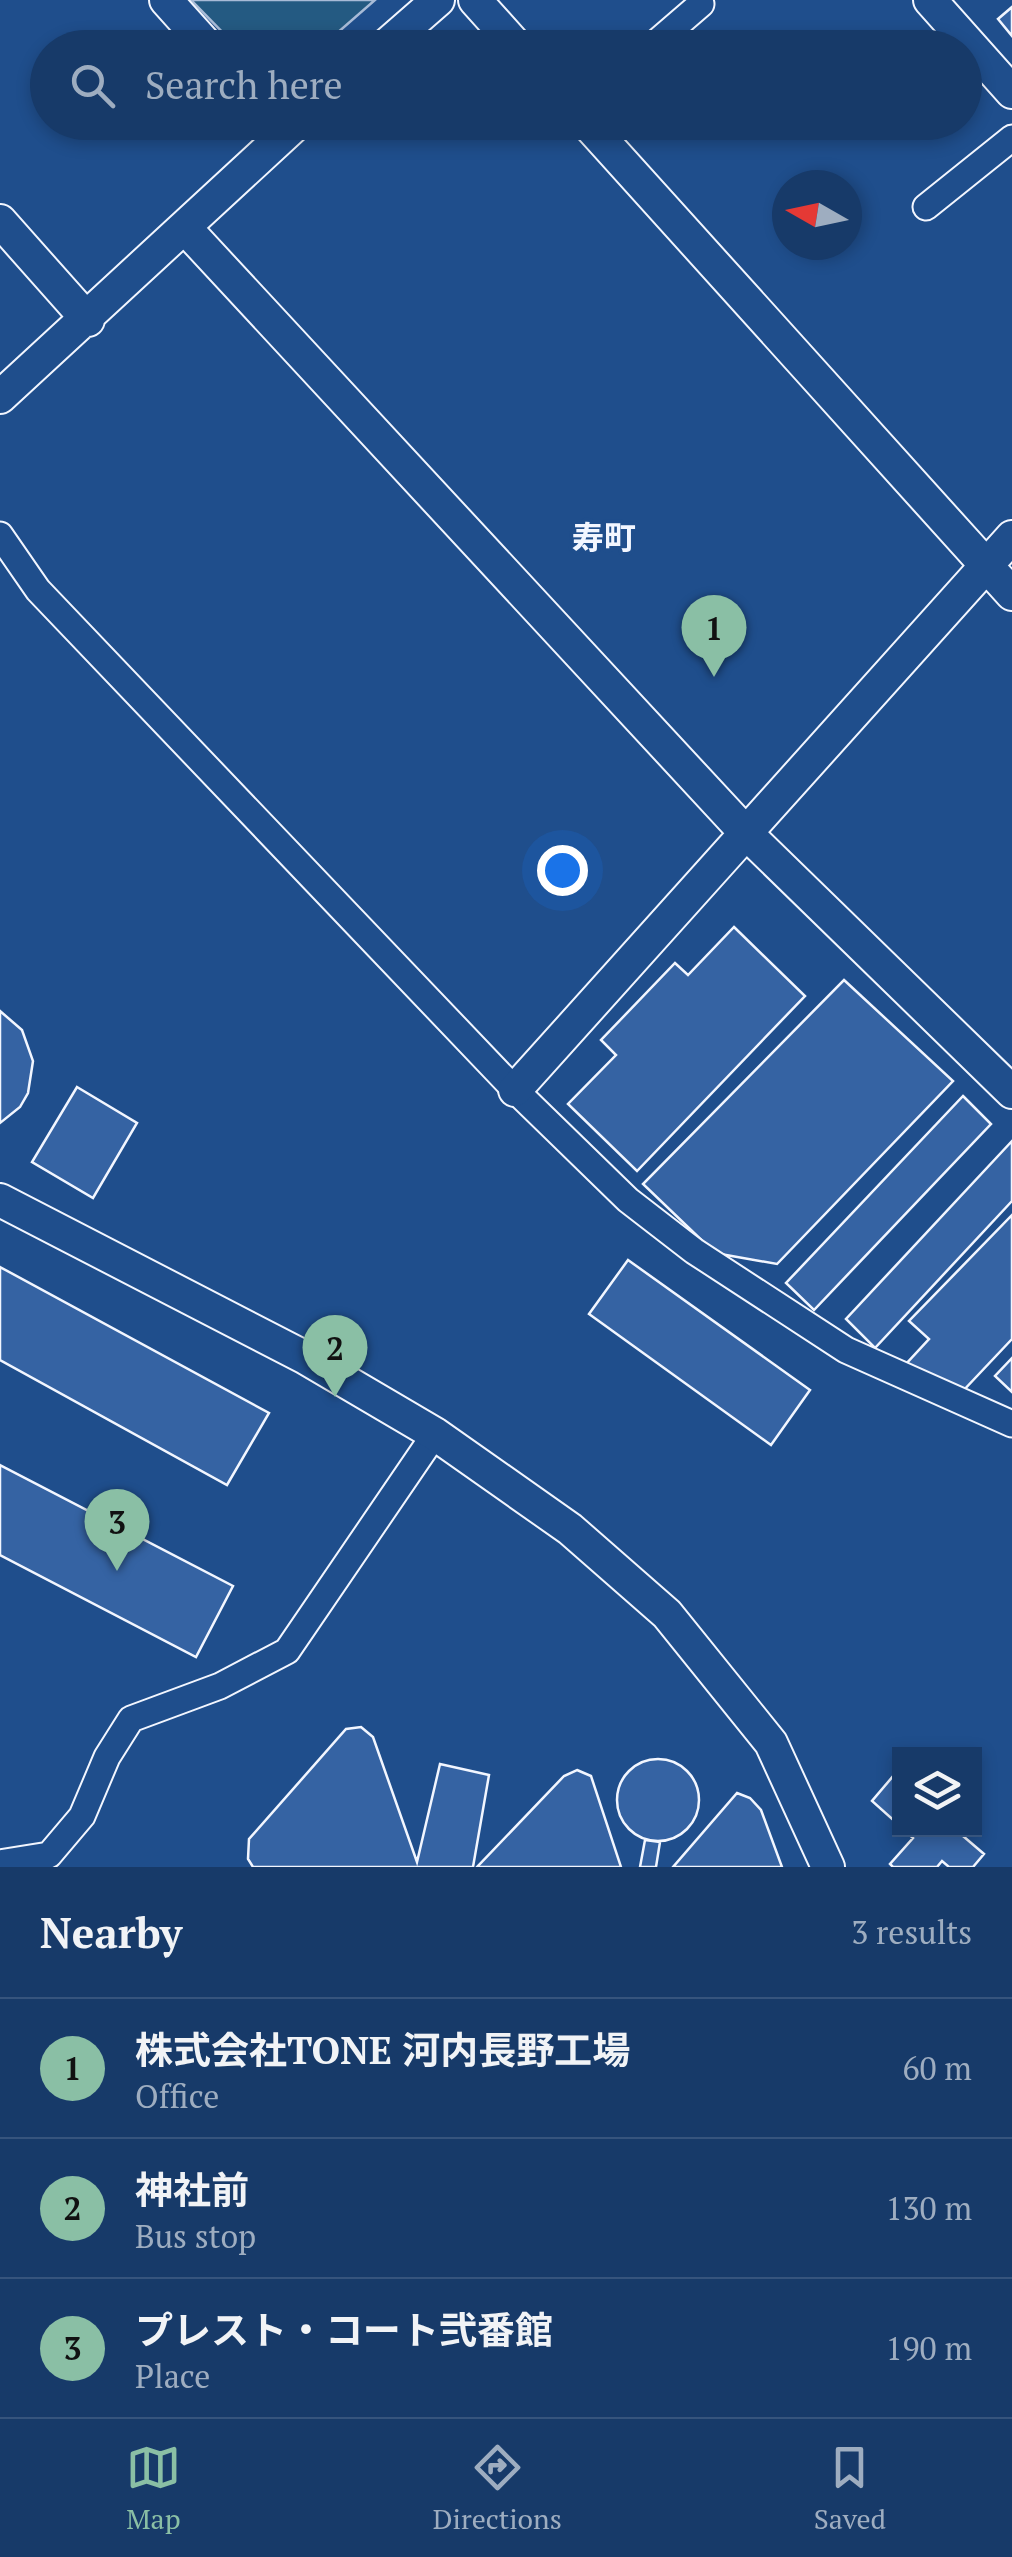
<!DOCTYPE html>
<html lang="en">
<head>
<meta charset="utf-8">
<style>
	:root { --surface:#173a69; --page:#244571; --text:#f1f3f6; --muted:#9eadc0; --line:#36547d; --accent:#8abfa5 }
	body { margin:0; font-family:"PT Serif","Noto Sans JP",serif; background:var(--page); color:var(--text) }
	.controls { position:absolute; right:30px; bottom:30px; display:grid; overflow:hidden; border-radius:0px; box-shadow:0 5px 15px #0003 }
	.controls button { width:90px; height:90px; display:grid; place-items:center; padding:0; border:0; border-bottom:2px solid var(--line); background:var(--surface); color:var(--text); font:50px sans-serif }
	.compass { position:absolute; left:772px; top:170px; width:90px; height:90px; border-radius:50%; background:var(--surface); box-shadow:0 5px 15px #0003; rotate:279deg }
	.you { position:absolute; left:562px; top:870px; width:35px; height:35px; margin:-25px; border:8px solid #fff; border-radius:50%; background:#1a73e8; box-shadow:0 0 0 15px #1a73e833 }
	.badge { display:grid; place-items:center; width:65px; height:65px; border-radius:50%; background:var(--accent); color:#111; font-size:32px; font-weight:700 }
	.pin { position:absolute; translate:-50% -82px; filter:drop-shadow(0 2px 5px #0008) }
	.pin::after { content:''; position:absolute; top:52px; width:35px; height:30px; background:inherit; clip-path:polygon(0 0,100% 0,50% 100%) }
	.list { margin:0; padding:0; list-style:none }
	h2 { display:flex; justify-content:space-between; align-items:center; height:130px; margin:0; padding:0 40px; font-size:42px }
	h2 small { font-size:32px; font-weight:400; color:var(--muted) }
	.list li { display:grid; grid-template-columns:65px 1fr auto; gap:30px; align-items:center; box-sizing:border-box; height:140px; padding:0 40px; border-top:2px solid var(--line) }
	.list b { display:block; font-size:38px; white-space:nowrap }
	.list p { margin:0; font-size:32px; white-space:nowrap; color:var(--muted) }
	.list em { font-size:32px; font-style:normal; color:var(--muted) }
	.icon { flex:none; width:55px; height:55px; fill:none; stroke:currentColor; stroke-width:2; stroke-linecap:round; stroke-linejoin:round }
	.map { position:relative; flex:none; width:1012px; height:1867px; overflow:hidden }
	.search { position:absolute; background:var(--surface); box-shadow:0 5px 15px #0003; left:30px; right:30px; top:30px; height:110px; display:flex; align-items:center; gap:25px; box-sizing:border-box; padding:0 35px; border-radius:55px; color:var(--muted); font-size:38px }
	.sheet { height:550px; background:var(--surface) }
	nav { display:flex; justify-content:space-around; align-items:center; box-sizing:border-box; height:140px; border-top:2px solid var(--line); background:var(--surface); font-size:28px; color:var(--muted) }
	nav a { display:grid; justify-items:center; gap:5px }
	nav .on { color:var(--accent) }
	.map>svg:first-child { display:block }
	.green { fill:#245a82; stroke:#a8bbd7; stroke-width:2.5 }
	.building { fill:#3563a3; stroke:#f2f6ff; stroke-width:2.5 }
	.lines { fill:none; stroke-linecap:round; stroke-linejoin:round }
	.minor-casing { stroke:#f2f6ff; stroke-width:29 }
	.tertiary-casing { stroke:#f2f6ff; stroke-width:36 }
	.minor { stroke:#1f4e8c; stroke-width:25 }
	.tertiary { stroke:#1f4e8c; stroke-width:32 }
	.labels { text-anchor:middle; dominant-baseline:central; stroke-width:8; stroke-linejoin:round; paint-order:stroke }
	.neighbourhood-label { font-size:32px; font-weight:bold; fill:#f2f6ff; stroke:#1f4e8c }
</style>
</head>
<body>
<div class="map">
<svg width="1012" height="1867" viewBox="0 0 1012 1867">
	<rect width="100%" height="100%" fill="#1f4e8c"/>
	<!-- green -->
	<path class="green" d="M191 0H375L320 48 237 47Z"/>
	<!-- building -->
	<path class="building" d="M1012 7V36L998 19Z
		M734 927 805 996 637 1171 568 1104 616 1055 601 1040 675 963 688 975Z
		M844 980 953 1081 777 1264 715 1253 643 1184Z
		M0 1011 22 1030 33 1061 28 1093 20 1107 0 1123Z
		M77 1087 137 1123 93 1198 32 1162Z
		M963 1096 991 1124 814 1310 786 1283Z
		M1012 1141V1201L875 1348 846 1319Z
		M1012 1215V1339L961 1393 906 1364 929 1339 909 1321Z
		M628 1260 810 1390 771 1445 589 1314Z
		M0 1267 269 1413 227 1485 0 1360Z
		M1012 1358V1392L995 1376Z
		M0 1465 233 1586 196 1657 0 1555Z
		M361 1727 373 1737 417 1862 440 1764 489 1775 473 1867H253L248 1859 249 1839 346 1729Z
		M617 1800a41 41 0 1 1 82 0a41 41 0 1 1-82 0Z
		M577 1770 591 1776 621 1867H477L564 1776Z
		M894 1775 900 1779V1826L872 1801Z
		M737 1793 750 1798 761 1810 782 1867H673Z
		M904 1830H956L984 1854 973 1867H949L942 1861 937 1867H893L890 1864 913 1838Z
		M645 1840 660 1842 656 1867H640Z"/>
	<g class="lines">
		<defs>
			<path id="minor" d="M650 48 701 4
				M926 207 1012 138
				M0 535 38 590 515 1090 628 1200 694 1251 846 1350 1012 1424
				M0 1863 49 1855 82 1816 107 1757 131 1719 220 1686 287 1651 435 1434"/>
			<path id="tertiary" d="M166 0 209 48
				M475 0 518 48
				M930 0 1012 92
				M383 48 438 0
				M586 122 1012 594
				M0 221 88 320
				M186 229 744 831 1012 1092
				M0 397 298 122
				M515 1090 1012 537
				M0 1200 304 1357 435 1434 570 1529 667 1614 771 1743 828 1867"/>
		</defs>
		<!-- minor casing -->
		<use href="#minor" class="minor-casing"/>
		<!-- tertiary casing -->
		<use href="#tertiary" class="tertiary-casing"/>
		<!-- minor -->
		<use href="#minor" class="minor"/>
		<!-- tertiary -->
		<use href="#tertiary" class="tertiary"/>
	</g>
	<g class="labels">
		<!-- neighbourhood labels -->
		<g class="neighbourhood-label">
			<text x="604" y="537">寿町</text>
		</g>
	</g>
</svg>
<div class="controls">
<button><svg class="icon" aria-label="layers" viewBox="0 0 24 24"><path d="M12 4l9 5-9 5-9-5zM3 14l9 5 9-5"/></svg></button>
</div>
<svg class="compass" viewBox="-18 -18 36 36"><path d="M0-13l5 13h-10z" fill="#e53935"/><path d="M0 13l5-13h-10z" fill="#9eadc0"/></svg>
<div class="you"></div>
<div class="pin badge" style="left:714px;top:677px">1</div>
<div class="pin badge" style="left:335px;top:1397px">2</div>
<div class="pin badge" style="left:117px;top:1571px">3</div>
<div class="search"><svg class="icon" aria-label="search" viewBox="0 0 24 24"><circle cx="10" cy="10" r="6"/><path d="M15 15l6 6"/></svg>Search here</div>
</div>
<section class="sheet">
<h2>Nearby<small>3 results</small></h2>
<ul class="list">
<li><span class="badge">1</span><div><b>株式会社TONE 河内長野工場</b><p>Office</p></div><em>60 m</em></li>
<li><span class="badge">2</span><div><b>神社前</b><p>Bus stop</p></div><em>130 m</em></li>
<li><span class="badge">3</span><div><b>プレスト・コート弐番館</b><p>Place</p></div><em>190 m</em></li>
</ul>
</section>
<nav>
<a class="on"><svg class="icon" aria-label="map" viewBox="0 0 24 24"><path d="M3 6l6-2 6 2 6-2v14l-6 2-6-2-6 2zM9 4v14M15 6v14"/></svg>Map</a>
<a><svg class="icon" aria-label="directions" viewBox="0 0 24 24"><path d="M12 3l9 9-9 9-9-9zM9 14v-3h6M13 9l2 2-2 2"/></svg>Directions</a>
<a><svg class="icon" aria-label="saved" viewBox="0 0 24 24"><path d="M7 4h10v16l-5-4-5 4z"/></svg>Saved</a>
</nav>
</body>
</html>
